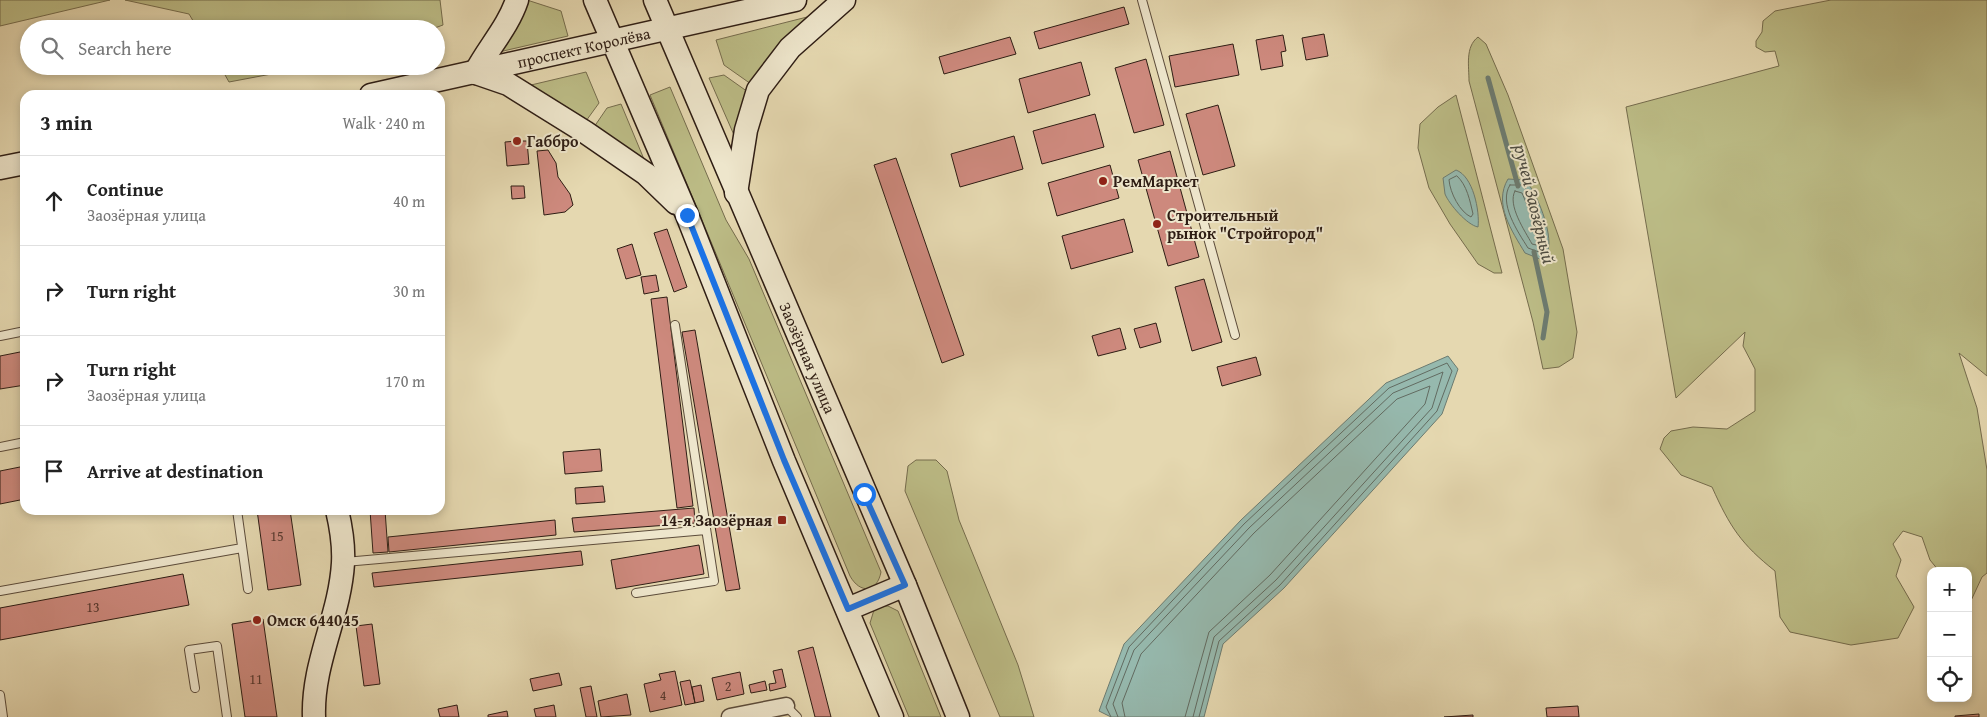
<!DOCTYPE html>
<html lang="en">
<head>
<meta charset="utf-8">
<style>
	:root { --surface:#fff; --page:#f2f2f2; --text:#222; --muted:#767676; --line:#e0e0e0 }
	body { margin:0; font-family:"Gentium Book Plus",serif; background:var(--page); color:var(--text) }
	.controls { position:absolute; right:15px; bottom:15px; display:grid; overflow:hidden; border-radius:10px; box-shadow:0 2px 8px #0003 }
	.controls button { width:45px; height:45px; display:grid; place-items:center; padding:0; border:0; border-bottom:1px solid var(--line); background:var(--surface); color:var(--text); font:25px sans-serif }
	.stop { position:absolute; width:15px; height:15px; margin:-11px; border:4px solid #1a73e8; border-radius:50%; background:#fff }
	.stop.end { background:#1a73e8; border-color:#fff; box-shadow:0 1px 5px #0008 }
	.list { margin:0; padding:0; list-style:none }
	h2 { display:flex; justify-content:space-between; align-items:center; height:65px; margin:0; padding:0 20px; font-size:21px }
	h2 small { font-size:16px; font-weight:400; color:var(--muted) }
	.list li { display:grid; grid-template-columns:32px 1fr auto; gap:15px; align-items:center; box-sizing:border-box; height:90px; padding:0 20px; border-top:1px solid var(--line) }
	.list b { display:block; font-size:19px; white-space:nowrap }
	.list p { margin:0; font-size:16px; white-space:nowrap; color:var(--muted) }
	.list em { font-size:16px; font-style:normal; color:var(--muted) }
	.icon { flex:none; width:28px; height:28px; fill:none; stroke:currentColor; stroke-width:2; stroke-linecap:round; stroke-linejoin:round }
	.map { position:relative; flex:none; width:1987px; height:717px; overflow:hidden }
	.search { position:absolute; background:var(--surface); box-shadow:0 2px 8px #0003; left:20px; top:20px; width:425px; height:55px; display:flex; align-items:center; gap:12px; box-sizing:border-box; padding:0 18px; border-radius:28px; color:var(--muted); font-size:19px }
	.panel { position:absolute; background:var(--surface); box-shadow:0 2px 8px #0003; left:20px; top:90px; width:425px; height:425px; border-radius:15px }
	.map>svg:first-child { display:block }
	.green { fill:#bcbc86; stroke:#756c4d }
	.water { fill:#96b9ae; stroke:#6c7b70 }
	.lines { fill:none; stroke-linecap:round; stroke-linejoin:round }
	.shore { stroke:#626b61; stroke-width:1 }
	.stream { stroke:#6c7b70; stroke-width:5 }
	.building { fill:#cd897d; stroke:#2e1d14 }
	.lane-casing { stroke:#5c4c3b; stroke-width:10 }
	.street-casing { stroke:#5c4c3b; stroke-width:19 }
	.secondary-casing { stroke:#2e1d14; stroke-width:25 }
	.lane { stroke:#eee6cc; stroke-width:8 }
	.street { stroke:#eee6cc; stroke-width:16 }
	.secondary { stroke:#eee6cc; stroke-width:22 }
	.route { stroke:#1a73e8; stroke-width:6 }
	.poi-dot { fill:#8f2418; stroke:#eee6cc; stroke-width:2 }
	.labels { text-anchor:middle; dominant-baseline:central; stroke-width:4; stroke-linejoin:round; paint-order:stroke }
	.number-label { font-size:14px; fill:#56382e }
	.street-label { font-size:16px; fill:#2e1d14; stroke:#eee6cc }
	.poi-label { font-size:16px; font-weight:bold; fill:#2e1d14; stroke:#eee6cc; text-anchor:start }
	.water-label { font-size:18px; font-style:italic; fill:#4d4c42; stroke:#eee6cc }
</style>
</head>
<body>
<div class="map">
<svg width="1987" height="717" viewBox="0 0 1987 717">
	<rect width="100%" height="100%" fill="#e5d8b0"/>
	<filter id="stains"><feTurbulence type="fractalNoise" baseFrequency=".004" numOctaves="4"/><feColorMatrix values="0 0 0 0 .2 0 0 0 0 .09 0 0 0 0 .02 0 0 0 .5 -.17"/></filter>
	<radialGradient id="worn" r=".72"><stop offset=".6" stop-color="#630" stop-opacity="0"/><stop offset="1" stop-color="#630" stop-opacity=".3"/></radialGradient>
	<!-- green -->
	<path class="green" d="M0 0H110L0 26Z
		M125 0H440L443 25 432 29H198L189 14Z
		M527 0 561 11 568 36 499 52Z
		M1831 0H1987V376L1959 353 1977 408 1987 470V573L1982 577 1968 607V571H1939L1930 560 1922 537 1903 531 1893 544 1901 560 1896 576 1914 607 1898 638 1851 645 1790 632 1780 617 1775 571C1741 544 1730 527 1712 487L1681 475 1660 449 1664 438 1671 431 1693 427 1727 429 1755 411V369L1743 346 1745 332 1676 398 1626 107 1779 66 1775 51 1765 52 1756 47V41L1762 32 1763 21 1775 11Z
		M819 14 751 84 724 65 716 40Z
		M1478 37 1486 44 1508 95 1563 249 1577 332 1573 358 1559 367 1543 369 1533 322 1469 81C1469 66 1465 47 1478 37Z
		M220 66H314L229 82Z
		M586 72 599 103 586 121 531 85Z
		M724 75 748 92 734 135 709 78Z
		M670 87 726 220 749 259 881 572C877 593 860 594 850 576L650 95Z
		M1456 95 1502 273H1494L1478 264 1450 224 1429 188 1418 148 1420 124 1438 107Z
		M621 104 646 164 594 127 607 108Z
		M916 460H936L947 471 959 520 1018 665 1034 717H1000L905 491 908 466Z
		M881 606H888L898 611 941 717H909L870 623 874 610Z"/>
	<!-- water -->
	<path class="water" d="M1456 170C1473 176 1480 211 1478 227 1467 225 1449 204 1445 194 1444 189 1444 183 1443 178Z
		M1508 179 1525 180C1537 192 1553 234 1548 250 1546 253 1543 256 1540 259L1525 253C1512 231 1493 204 1508 179Z
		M1448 356 1458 369 1442 414 1284 588 1223 644 1204 717H1111L1099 711 1124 644 1241 520 1386 383Z"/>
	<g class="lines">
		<!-- shore -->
		<path class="shore" d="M1457 176C1467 185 1470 201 1473 214L1471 217C1460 212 1450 193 1449 180Z
			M1510 185H1522L1527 190C1533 204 1552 240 1539 252L1528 248C1518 232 1498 203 1510 185Z
			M1515 191 1522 193C1527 205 1541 234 1536 245L1532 244C1525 231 1507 205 1515 191Z
			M1111 717 1106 707 1129 647 1244 524 1389 388 1447 363 1452 371 1437 411 1280 585 1219 641 1199 717
			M1118 717 1113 704 1134 650 1249 528 1393 393 1443 372 1432 408 1276 580 1214 637 1193 717
			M1125 717 1122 703 1141 654 1254 533 1397 399 1430 386 1425 404 1270 575 1209 632 1185 717"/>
		<!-- stream -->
		<path class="stream" d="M1488 78 1518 186
			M1534 252 1547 312 1543 338"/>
	</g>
	<!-- building -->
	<path class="building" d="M1124 7 1129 24 1039 49 1034 32Z
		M1324 34 1328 56 1306 60 1302 38Z
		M1283 35 1286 51 1281 52 1283 66 1261 70 1256 40Z
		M1010 37 1016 54 944 74 939 57Z
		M1233 44 1239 75 1175 87 1169 56Z
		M1146 59 1164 125 1134 133 1115 68Z
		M1081 62 1090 95 1028 113 1019 79Z
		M1218 105 1235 166 1203 175 1186 114Z
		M1095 114 1104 147 1042 164 1033 131Z
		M1014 136 1023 169 960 187 951 154Z
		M517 141H527L529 164 507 166 505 142Z
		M548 150 556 163 558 177 570 194 573 205 565 212 544 215 537 151Z
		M1170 151 1199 257 1168 266 1138 160Z
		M896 158 964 355 942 363 874 165Z
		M1110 165 1119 198 1057 216 1048 183Z
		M511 186H524L525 198 512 199Z
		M1124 219 1133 252 1071 269 1062 236Z
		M667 229 687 287 674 292 654 233Z
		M632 244 641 275 626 279 617 249Z
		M656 275 659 291 644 294 641 277Z
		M1204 279 1222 342 1192 351 1175 287Z
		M667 297 693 506 677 508 651 299Z
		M1156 323 1161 342 1140 348 1134 329Z
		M1120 328 1126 349 1098 356 1092 336Z
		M695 330 740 589 726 591 682 332Z
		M25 351V385L0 389V356Z
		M1256 357 1261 375 1222 386 1217 367Z
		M600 449 602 471 565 474 563 452Z
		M25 466V499L0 504V471Z
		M603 486 605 502 576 504 575 488Z
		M694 508 695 523 574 532 572 518Z
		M257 510H290L301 585 268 590Z
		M370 510H385L388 552 373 553Z
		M555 520 556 535 389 552 388 537Z
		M699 545 704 574 616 589 611 560Z
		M581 551 583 565 374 587 372 573Z
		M183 574 189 605 0 640V608Z
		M263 619 277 717H245L232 624Z
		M372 624 380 684 364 686 356 626Z
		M813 647 831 717H815L798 651Z
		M782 669 786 687 770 691 769 684 776 683 773 671Z
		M675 671 682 705 650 712 644 684 661 680 659 674Z
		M740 672 744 694 717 700 712 678Z
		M559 673 562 685 533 691 530 679Z
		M690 680 695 703 685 705 680 682Z
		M765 681 767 690 751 693 749 685Z
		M701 685 704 701 695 703 692 687Z
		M591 686 597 717H586L580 688Z
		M627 694 631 715 601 717 598 701Z
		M457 705 459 717H440L438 709Z
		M554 705 556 717H536L534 709Z
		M1578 706 1579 717H1547L1546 708Z
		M507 711 508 717H488V715Z
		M1979 714V717H1955V716Z
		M1473 715V717H1444Z"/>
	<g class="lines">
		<defs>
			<path id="lane" d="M1142 0 1235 335
				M0 336 25 331
				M0 447 25 442
				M237 510 248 589
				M345 562 706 530
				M0 591 242 548
				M636 593 714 581 675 325
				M195 688 189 650 217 646 227 717
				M0 695 3 717
				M786 706 797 717"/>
			<path id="street" d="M730 717 786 706"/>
			<g id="secondary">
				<path d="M595 0 687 215 784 461 892 717"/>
				<path id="s1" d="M655 0 905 585 958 717"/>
				<path d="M475 73C488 48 508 27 517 0"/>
				<path d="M476 73 508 84 585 132 646 174 676 203"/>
				<path id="s2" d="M371 95 795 0"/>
				<path d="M0 168 25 163"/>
				<path d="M736 193 746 130 758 90 790 48 844 0"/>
				<path d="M848 609 905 585"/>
				<path d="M314 717C312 663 340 616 343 563 344 545 341 527 337 510"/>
			</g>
		</defs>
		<!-- lane casing -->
		<use href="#lane" class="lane-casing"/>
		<!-- street casing -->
		<use href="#street" class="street-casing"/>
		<!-- secondary casing -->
		<use href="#secondary" class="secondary-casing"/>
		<!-- lane -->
		<use href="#lane" class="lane"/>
		<!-- street -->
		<use href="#street" class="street"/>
		<!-- secondary -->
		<use href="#secondary" class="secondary"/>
	</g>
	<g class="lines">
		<!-- route -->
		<path class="route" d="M687 215 784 460 848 609 905 585 864 494"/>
	</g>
	<!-- markers -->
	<g class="poi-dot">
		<circle cx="517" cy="141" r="5"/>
		<circle cx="1103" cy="181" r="5"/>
		<circle cx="1157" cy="224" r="5"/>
		<rect x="777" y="515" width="10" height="10" rx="2.5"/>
		<circle cx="257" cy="620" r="5"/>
	</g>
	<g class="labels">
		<!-- number labels -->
		<g class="number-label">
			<text x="277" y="536">15</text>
			<text x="93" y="607">13</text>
			<text x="256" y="679">11</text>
			<text x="728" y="686">2</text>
			<text x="663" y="695">4</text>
		</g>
		<!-- street labels -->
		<g class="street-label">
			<text stroke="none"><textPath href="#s2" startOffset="218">проспект Королёва</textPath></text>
			<text stroke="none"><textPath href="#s1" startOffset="389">Заозёрная улица</textPath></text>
		</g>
		<!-- poi labels -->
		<g class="poi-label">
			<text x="527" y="141">Габбро</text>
			<text x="1113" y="181">РемМаркет</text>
			<text x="1167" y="215">Строительный<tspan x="1167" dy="18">рынок "Стройгород"</tspan></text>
			<text x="772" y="520" text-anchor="end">14-я Заозёрная</text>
			<text x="267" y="620">Омск 644045</text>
		</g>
		<!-- water labels -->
		<g class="water-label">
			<text transform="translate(1535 204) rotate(76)">ручей Заозёрный</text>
		</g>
	</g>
	<rect width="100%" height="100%" filter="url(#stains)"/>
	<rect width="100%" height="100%" fill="url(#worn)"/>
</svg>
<div class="controls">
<button>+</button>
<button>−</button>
<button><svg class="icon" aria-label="locate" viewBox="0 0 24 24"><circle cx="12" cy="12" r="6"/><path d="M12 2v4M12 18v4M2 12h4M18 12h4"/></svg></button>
</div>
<div class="stop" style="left:864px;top:494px"></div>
<div class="stop end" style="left:687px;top:215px"></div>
<div class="search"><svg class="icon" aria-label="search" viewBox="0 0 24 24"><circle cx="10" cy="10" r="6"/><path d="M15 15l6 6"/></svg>Search here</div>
<section class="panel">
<h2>3 min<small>Walk · 240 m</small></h2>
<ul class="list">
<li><svg class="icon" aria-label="ahead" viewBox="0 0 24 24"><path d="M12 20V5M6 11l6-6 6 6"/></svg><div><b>Continue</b><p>Заозёрная улица</p></div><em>40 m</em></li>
<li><svg class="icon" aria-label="right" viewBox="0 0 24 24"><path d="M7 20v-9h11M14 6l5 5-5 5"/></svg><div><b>Turn right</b></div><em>30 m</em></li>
<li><svg class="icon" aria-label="right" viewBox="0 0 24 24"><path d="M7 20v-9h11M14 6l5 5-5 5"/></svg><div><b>Turn right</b><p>Заозёрная улица</p></div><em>170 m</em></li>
<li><svg class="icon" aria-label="arrive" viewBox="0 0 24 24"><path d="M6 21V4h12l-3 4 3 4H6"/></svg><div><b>Arrive at destination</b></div></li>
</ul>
</section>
</div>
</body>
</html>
